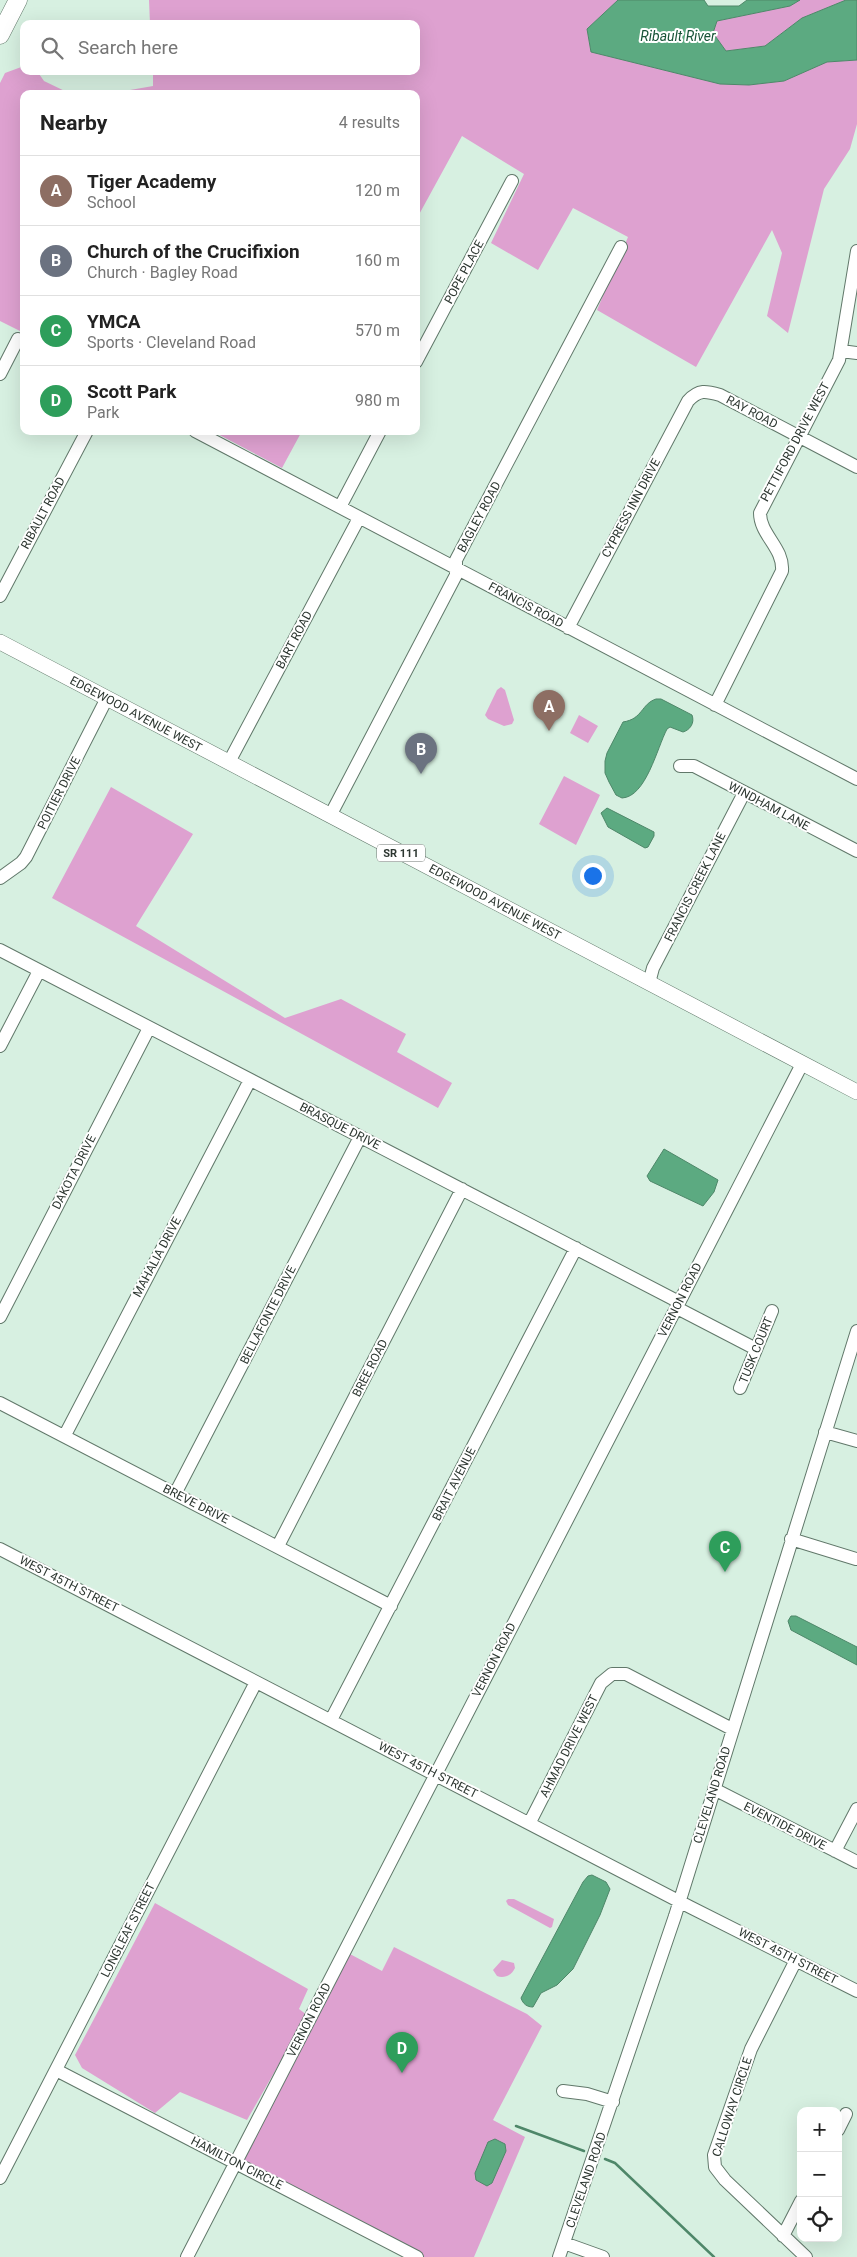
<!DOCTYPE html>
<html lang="en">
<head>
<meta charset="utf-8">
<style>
	:root { --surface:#fff; --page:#f6f6f6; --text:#222; --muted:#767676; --line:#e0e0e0; --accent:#b444a1 }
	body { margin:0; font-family:Roboto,sans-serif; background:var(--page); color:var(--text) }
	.controls { position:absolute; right:15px; bottom:15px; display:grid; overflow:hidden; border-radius:10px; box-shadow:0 5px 20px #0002 }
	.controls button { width:45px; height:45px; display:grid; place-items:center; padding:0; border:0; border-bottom:1px solid var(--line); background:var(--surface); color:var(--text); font:25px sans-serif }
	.you { position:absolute; left:592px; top:875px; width:18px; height:18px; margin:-12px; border:4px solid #fff; border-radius:50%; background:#1a73e8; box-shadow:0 0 0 8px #1a73e833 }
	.badge { display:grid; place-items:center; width:32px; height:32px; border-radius:50%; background:var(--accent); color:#fff; font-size:16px; font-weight:700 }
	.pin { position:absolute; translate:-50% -41px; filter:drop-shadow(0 1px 2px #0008) }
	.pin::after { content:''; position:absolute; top:26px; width:18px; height:15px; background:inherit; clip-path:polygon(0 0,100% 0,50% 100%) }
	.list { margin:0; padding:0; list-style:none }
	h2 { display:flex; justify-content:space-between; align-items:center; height:65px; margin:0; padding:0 20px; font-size:21px }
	h2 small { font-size:16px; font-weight:400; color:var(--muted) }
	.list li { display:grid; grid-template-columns:32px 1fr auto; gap:15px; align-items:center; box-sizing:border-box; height:70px; padding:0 20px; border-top:1px solid var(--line) }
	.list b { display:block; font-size:19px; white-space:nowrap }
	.list p { margin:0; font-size:16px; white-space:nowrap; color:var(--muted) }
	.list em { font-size:16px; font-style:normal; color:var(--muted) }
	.icon { flex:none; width:28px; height:28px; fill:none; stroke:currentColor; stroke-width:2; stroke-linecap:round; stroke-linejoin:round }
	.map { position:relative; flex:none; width:857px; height:2257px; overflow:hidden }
	.search { position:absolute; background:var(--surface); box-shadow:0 5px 20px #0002; left:20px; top:20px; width:400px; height:55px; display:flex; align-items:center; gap:12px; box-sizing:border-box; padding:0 18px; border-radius:10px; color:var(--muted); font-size:19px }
	.panel { position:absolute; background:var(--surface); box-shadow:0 5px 20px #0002; left:20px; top:90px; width:400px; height:345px; border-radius:10px }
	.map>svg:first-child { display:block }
	.green { fill:#dea1d0 }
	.water { fill:#5caa81; stroke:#4e8769 }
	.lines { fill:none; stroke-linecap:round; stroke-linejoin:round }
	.stream { stroke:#4e8769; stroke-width:2.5 }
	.minor-casing { stroke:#61786a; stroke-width:14 }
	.major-casing { stroke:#61786a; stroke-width:16 }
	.highway-casing { stroke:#61786a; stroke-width:19 }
	.minor { stroke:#fff; stroke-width:12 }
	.major { stroke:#fff; stroke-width:15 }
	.highway { stroke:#fff; stroke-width:18 }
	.labels { text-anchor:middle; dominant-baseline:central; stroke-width:4; stroke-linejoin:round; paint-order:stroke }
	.shield { fill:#fff; stroke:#6b726e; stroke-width:1 }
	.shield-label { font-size:11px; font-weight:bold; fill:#2c3630 }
	.street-label { font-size:12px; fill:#2c3630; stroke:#fff }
	.water-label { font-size:14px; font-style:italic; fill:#185438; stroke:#fff }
</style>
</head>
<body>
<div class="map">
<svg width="857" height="2257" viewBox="0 0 857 2257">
	<rect width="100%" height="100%" fill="#d7f0e1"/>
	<!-- green -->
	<path class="green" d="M149 0H618L587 29 591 52 720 84 749 85 784 81 827 62 857 60V124L850 149 824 189 788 333 767 316 782 253 772 230 696 367 597 310 628 237 573 208 538 270 491 243 524 174 462 136 416 220V94H107L153 86V71H416V24H150Z
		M800 0H846L802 18 765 46 726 51 713 33 717 21 790 6Z
		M24 66V71H37L44 81 71 94H24V333L0 321V83L5 73Z
		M212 431H302L282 468Z
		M501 687 505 690 514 720 512 724 504 726 488 719 485 715 497 690Z
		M579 715 598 726 588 743 570 733Z
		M564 776 600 795 576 845 539 824Z
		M111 787 193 834 136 926 285 1018 341 999 406 1034 397 1052 452 1083 438 1108 52 898Z
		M508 1899H514L554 1919 552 1927 550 1928 508 1905 506 1901Z
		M155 1903 308 1989 299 2009 307 2015 247 2120 180 2092 155 2113 82 2068 75 2055Z
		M394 1947 527 2014 542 2026 493 2120 525 2137 474 2257H424L241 2161 348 1953 382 1971Z
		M502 1960 514 1963 515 1968C512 1975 504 1979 497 1976L493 1970Z"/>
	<!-- water -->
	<path class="water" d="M618 0H704L708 6H739L747 0H800L790 6 717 21 713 33 726 51 765 46 802 18 846 0H857V60L827 62 784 81 749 85 720 84 591 52 587 29Z
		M656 699H661L692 715C695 723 690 730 683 732L670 727 667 729C657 748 646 797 622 798L616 795 609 782 605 773V761L607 753 623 722C643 719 641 704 656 699Z
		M607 808 654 832V836L648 847 645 848 608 827 601 813Z
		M664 1149 718 1180 714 1192 703 1206 650 1181 647 1176Z
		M791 1616H796L857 1647V1665L791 1630 788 1621Z
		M592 1875 606 1882 610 1889 600 1915 573 1969 557 1985 541 1993 533 2007C527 2007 523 2004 521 1998L583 1882 588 1876Z
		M495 2139 505 2144 506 2151 492 2183 487 2186 476 2180 475 2173 488 2142Z"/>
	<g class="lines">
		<!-- stream -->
		<path class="stream" d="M516 2126 584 2151
			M605 2159 615 2163 714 2257"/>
		<defs>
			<path id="minor" d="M841 351 857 353
				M416 362 512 181
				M0 374 18 339
				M195 431 857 779
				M340 507 380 431
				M0 596 87 431
				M568 628 688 401C699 389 706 391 720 395L857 467
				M715 705 782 571C784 548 760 535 760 513L839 360 857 251
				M229 762 359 518
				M680 766H694L857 851
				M330 816 456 575V560L621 247
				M0 878 21 863 26 857 107 698
				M0 950 679 1302
				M649 983 653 968 744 793
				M0 1046 39 971
				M677 1308 756 1349
				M0 1317 149 1028
				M740 1388 772 1311
				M0 1403 391 1606
				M825 1432 857 1441
				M65 1435 250 1080
				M175 1494 360 1137
				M791 1539 856 1559
				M278 1546 462 1189
				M0 1549 690 1907 857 1991
				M331 1720 576 1248
				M714 1789 857 1862
				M530 1822 601 1683 612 1674H626L732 1729
				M835 1851 857 1809
				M796 1960 751 2049 714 2155 715 2167 725 2180 806 2257
				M56 2070 417 2257
				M563 2091 587 2094 613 2102
				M838 2130 846 2114
				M0 2178 256 1682
				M783 2236 801 2201
				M564 2243 603 2257
				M187 2257 802 1064
				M559 2257 675 1916 857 1331"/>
			<path id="major" d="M0 642 857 1092"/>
			<path id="highway" d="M0 35 18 0"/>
		</defs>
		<!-- minor casing -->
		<use href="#minor" class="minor-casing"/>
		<!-- major casing -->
		<use href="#major" class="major-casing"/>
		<!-- highway casing -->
		<use href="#highway" class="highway-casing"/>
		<!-- minor -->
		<use href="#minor" class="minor"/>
		<!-- major -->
		<use href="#major" class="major"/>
		<!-- highway -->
		<use href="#highway" class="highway"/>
	</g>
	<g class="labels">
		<!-- shield labels -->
		<rect class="shield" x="377" y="844.5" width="48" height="17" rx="4"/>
		<g class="shield-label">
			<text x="401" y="853">SR 111</text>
		</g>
		<!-- street labels -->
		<g class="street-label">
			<text transform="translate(464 272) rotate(-62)">POPE PLACE</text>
			<text transform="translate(752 412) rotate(28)">RAY ROAD</text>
			<text transform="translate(795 442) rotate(-62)">PETTIFORD DRIVE WEST</text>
			<text transform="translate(631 508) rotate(-62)">CYPRESS INN DRIVE</text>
			<text transform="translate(43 513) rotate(-62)">RIBAULT ROAD</text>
			<text transform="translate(479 517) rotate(-62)">BAGLEY ROAD</text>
			<text transform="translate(526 605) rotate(28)">FRANCIS ROAD</text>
			<text transform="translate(294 640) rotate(-62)">BART ROAD</text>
			<text transform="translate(136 714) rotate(28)">EDGEWOOD AVENUE WEST</text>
			<text transform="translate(59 793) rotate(-63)">POITIER DRIVE</text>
			<text transform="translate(769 806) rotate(28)">WINDHAM LANE</text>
			<text transform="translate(695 887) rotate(-63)">FRANCIS CREEK LANE</text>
			<text transform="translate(495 902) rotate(28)">EDGEWOOD AVENUE WEST</text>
			<text transform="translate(340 1126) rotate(27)">BRASQUE DRIVE</text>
			<text transform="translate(74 1172) rotate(-63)">DAKOTA DRIVE</text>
			<text transform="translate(157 1257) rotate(-62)">MAHALIA DRIVE</text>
			<text transform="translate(680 1300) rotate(-63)">VERNON ROAD</text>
			<text transform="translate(268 1315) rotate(-63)">BELLAFONTE DRIVE</text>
			<text transform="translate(756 1350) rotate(-68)">TUSK COURT</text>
			<text transform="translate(370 1368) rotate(-63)">BREE ROAD</text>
			<text transform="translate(454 1484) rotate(-63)">BRAIT AVENUE</text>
			<text transform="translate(196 1504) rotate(27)">BREVE DRIVE</text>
			<text transform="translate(69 1584) rotate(27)">WEST 45TH STREET</text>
			<text transform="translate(494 1660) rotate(-63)">VERNON ROAD</text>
			<text transform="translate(569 1746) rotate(-63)">AHMAD DRIVE WEST</text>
			<text transform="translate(428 1770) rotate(27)">WEST 45TH STREET</text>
			<text transform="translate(712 1795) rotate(-73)">CLEVELAND ROAD</text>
			<text transform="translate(785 1826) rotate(27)">EVENTIDE DRIVE</text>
			<text transform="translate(128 1930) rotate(-63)">LONGLEAF STREET</text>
			<text transform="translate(788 1956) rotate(27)">WEST 45TH STREET</text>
			<text transform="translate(309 2020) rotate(-63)">VERNON ROAD</text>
			<text transform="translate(732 2107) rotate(-72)">CALLOWAY CIRCLE</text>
			<text transform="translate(237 2163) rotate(27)">HAMILTON CIRCLE</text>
			<text transform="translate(586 2180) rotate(-71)">CLEVELAND ROAD</text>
		</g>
		<!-- water labels -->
		<g class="water-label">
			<text x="678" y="36">Ribault River</text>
		</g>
	</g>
</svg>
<div class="controls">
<button>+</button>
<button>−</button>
<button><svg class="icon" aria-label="locate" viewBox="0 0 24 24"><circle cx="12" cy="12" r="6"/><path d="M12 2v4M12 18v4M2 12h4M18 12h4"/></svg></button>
</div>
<div class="you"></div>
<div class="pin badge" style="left:549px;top:731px;background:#8d6e63">A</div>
<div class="pin badge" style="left:421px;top:774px;background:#6b7280">B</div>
<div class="pin badge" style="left:725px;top:1572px;background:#2e9e5b">C</div>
<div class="pin badge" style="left:402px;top:2073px;background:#2e9e5b">D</div>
<div class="search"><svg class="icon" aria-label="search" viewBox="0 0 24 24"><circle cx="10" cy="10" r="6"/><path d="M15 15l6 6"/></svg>Search here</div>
<section class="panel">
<h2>Nearby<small>4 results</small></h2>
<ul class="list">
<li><span class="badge" style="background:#8d6e63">A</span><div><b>Tiger Academy</b><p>School</p></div><em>120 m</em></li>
<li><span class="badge" style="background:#6b7280">B</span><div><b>Church of the Crucifixion</b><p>Church · Bagley Road</p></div><em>160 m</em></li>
<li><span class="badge" style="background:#2e9e5b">C</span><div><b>YMCA</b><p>Sports · Cleveland Road</p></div><em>570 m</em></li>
<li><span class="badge" style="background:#2e9e5b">D</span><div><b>Scott Park</b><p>Park</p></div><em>980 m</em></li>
</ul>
</section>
</div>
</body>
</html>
